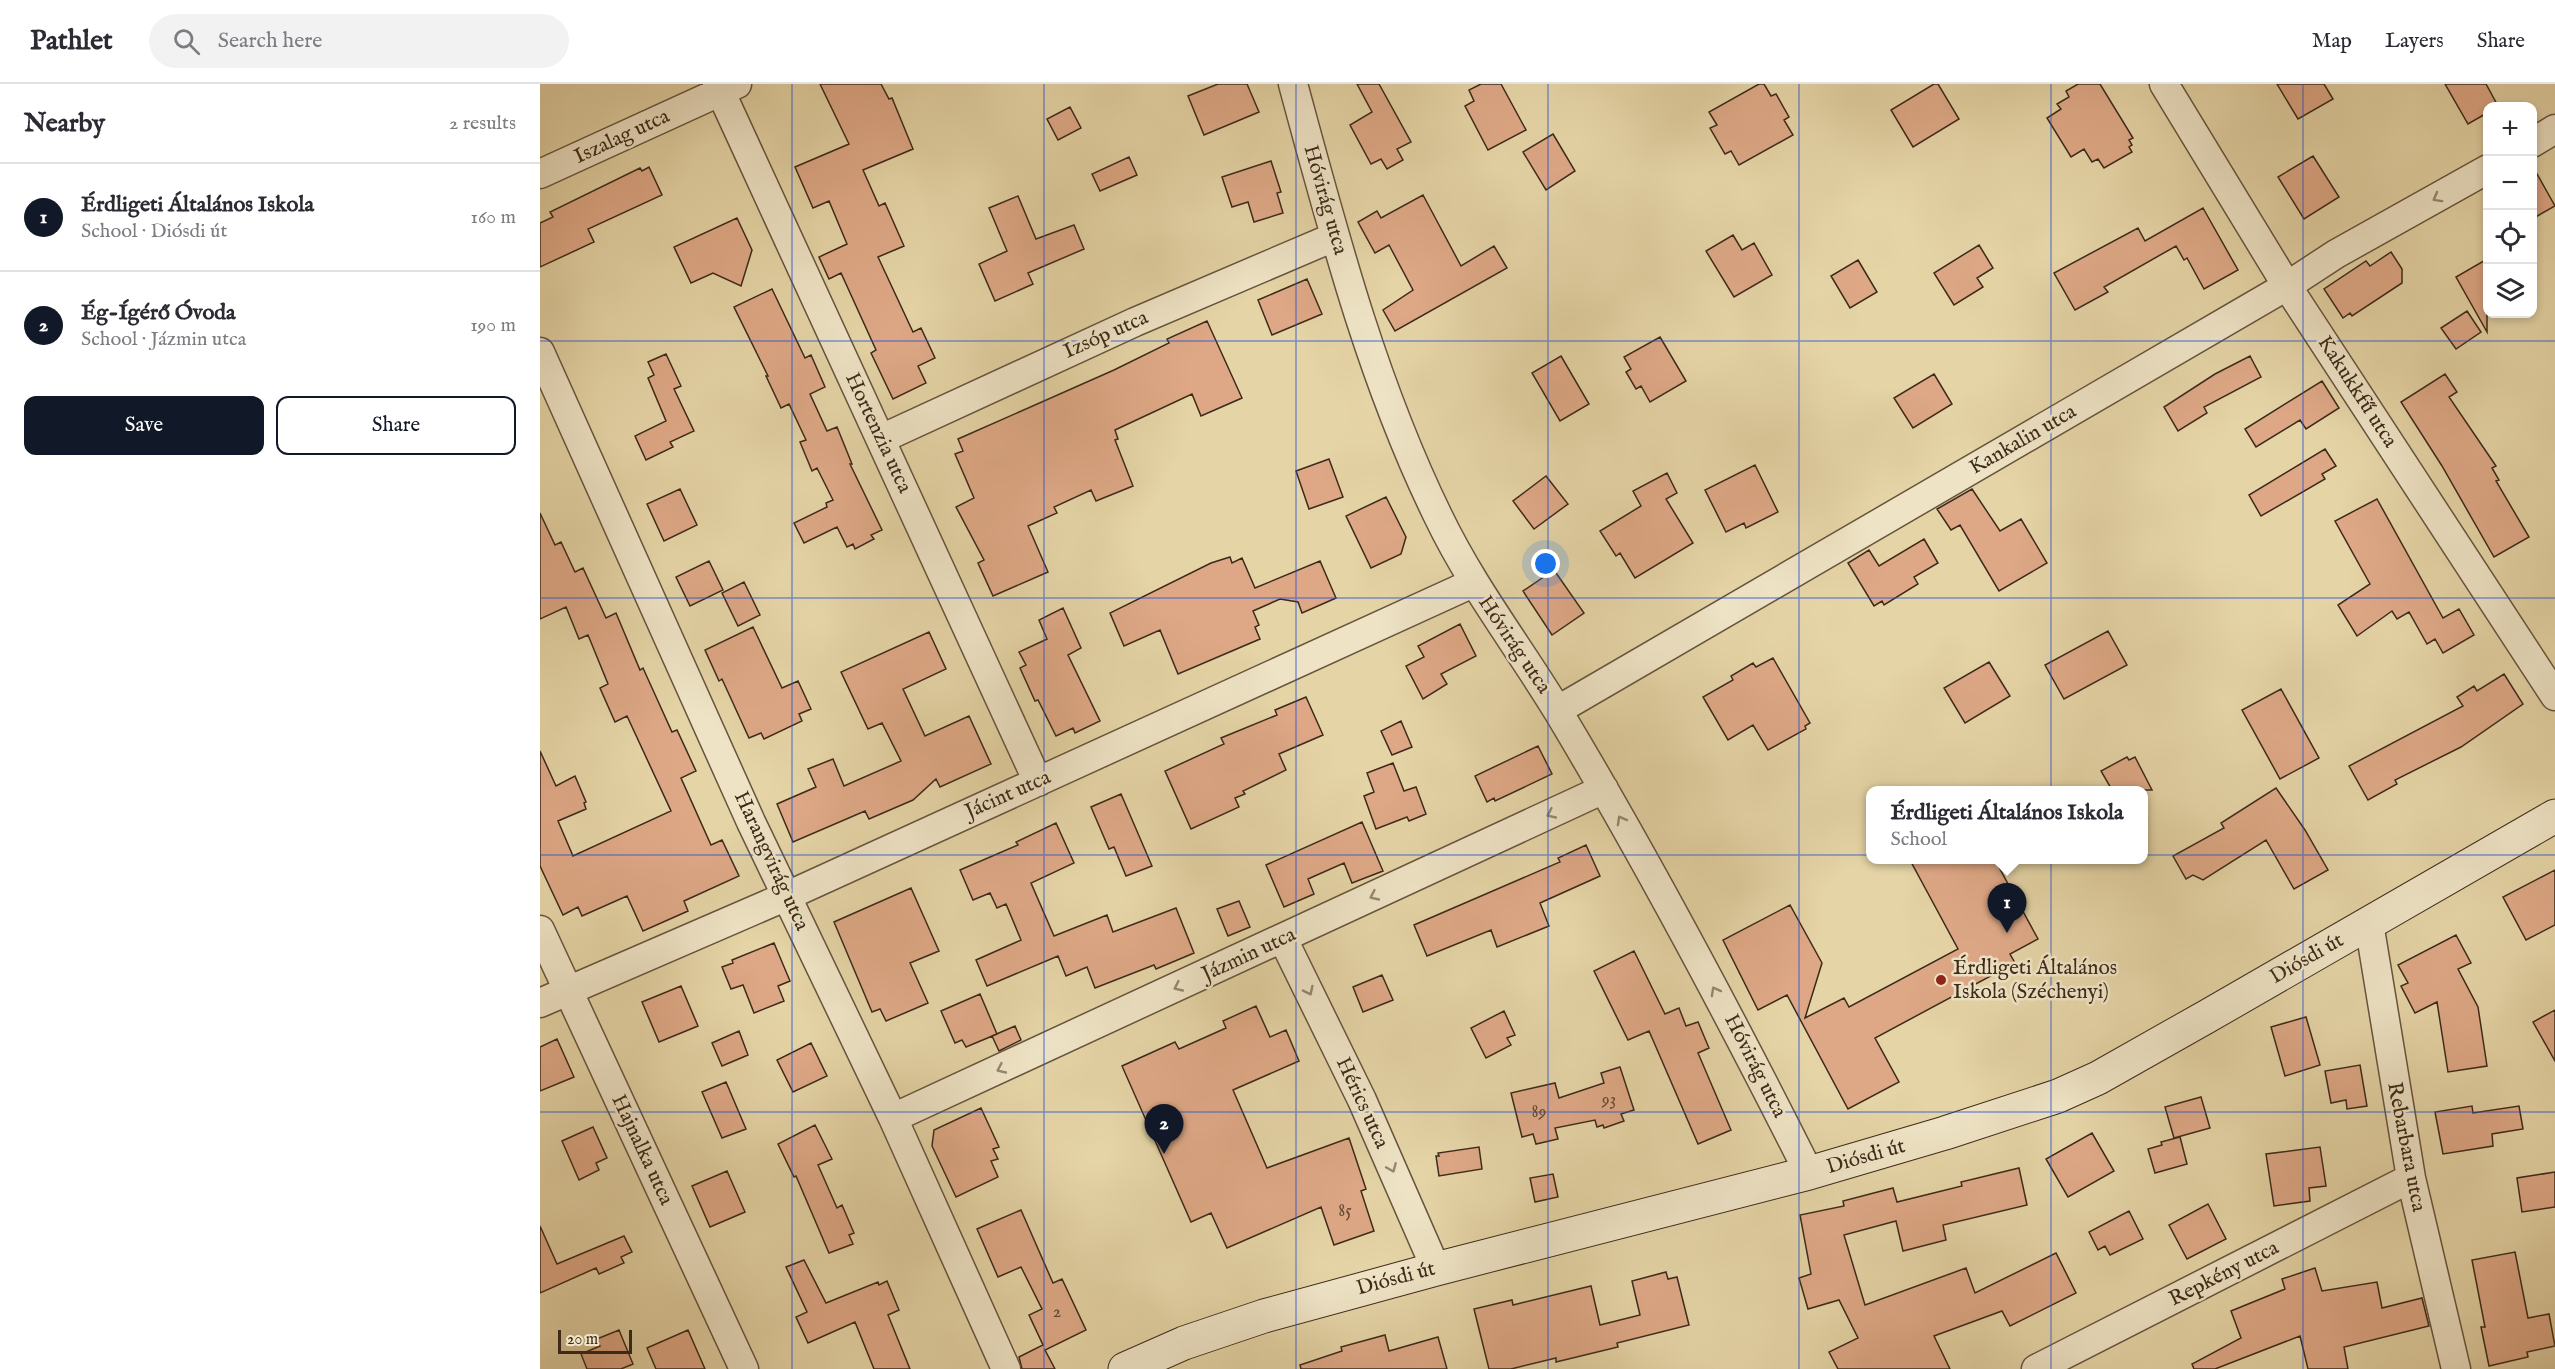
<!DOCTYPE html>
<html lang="en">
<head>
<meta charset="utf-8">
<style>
	:root { --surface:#fff; --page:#f2f2f3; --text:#2b2b33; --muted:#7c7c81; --line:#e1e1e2; --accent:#111827 }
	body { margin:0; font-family:"IM FELL English",serif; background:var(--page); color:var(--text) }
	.controls { position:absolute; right:18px; top:18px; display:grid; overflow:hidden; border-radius:12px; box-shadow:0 3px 9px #0003 }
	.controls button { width:54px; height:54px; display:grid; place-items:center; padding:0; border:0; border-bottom:2px solid var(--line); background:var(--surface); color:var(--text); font:30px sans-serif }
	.scale { position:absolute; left:18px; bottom:15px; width:74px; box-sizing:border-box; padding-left:6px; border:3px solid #3d2a1a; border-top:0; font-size:16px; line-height:21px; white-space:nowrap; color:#3d2a1a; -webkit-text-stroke:4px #eee3c5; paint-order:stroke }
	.you { position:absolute; left:1006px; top:480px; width:21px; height:21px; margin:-15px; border:4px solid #fff; border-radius:50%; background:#1a73e8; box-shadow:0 0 0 9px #1a73e833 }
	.badge { display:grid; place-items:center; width:39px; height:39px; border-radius:50%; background:var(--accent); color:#fff; font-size:20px; font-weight:700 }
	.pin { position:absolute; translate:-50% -50px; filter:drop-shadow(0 2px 3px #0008) }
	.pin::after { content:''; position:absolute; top:32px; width:21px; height:18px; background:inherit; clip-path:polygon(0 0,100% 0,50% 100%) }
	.popup { position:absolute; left:1326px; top:702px; width:282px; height:78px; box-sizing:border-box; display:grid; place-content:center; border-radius:12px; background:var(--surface); filter:drop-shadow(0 2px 4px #0005); font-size:20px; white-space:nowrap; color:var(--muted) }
	.popup b { font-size:22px; color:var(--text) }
	.popup::after { content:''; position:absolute; left:50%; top:100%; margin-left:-12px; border:12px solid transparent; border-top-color:var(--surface) }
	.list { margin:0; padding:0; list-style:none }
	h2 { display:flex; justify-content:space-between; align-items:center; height:78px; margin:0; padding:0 24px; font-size:26px }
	h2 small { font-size:20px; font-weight:400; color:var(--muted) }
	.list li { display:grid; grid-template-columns:39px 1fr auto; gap:18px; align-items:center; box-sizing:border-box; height:108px; padding:0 24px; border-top:2px solid var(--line) }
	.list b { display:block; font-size:22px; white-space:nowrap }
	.list p { margin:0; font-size:20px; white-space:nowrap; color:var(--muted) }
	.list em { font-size:20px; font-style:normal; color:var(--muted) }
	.actions { display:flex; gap:12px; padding:18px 24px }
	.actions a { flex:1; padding:14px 0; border:2px solid var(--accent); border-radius:12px; text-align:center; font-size:21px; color:var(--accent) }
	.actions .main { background:var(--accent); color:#fff }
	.icon { flex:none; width:33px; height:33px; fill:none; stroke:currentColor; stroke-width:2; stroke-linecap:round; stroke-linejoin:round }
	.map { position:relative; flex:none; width:2015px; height:1285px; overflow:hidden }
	header { display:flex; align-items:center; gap:36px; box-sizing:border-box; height:84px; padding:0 30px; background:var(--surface); border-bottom:2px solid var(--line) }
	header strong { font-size:28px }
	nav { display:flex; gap:33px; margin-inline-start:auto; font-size:21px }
	.search { width:420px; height:54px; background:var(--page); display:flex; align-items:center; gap:15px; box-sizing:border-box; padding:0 21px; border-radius:33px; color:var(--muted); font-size:22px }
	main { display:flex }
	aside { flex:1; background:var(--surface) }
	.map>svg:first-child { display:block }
	.building { fill:#dea886; stroke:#3d2a1a; stroke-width:1.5 }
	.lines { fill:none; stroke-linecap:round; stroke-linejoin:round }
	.minor-casing { stroke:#67543d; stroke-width:31 }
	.secondary-casing { stroke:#3d2a1a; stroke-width:35 }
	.minor { stroke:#eee3c5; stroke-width:28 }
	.secondary { stroke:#eee3c5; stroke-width:33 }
	.oneway { stroke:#968670 }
	.grid { fill:none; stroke:#1d4ed8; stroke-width:1.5; stroke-opacity:0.55 }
	.poi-dot { fill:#8f2418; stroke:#eee3c5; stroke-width:2 }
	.labels { text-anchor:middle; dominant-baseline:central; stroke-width:5; stroke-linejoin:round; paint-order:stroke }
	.number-label { font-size:18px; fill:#654a35 }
	.street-label { font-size:21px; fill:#3d2a1a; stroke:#eee3c5 }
	.poi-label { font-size:21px; fill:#3d2a1a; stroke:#eee3c5; text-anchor:start }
</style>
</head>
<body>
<header>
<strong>Pathlet</strong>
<div class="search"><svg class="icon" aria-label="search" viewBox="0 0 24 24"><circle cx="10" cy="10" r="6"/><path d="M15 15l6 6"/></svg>Search here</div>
<nav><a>Map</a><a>Layers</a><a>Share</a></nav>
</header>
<main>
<aside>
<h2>Nearby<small>2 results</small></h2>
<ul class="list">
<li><span class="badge">1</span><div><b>Érdligeti Általános Iskola</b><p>School · Diósdi út</p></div><em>160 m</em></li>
<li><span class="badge">2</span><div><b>Ég-Ígérő Óvoda</b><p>School · Jázmin utca</p></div><em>190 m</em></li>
</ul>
<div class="actions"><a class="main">Save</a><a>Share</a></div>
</aside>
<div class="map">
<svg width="2015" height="1285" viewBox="0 0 2015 1285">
	<rect width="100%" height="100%" fill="#e5d4a6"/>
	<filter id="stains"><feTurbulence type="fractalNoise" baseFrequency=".00333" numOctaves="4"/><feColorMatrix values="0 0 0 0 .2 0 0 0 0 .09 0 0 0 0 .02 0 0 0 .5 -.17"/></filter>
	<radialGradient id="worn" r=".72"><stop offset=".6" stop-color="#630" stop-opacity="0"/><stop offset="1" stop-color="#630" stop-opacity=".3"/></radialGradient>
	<!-- building -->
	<path class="building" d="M280 0H341L349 15 352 14 373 65 323 86 339 122 345 119 364 162 338 173 373 248 381 244 395 274 378 282 386 299 353 315 331 269 336 266 301 189 289 195 279 173 307 160 289 117 273 124 255 83 309 60Z
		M678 0H707L719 28 664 51 648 12Z
		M817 0H839L871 58 857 65 863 76 847 85 841 75 831 80 810 41 832 28Z
		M941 0H961L986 46 948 66 925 22 934 17 929 6Z
		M1219 0H1224L1231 12 1236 10 1249 33 1244 36 1253 51 1199 81 1191 67 1185 70 1170 44 1177 41 1169 28Z
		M1394 0H1398L1419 35 1373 63 1351 26Z
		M1538 0H1560L1593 54 1589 56 1592 61 1589 63 1592 68 1564 84 1558 75 1552 78 1544 65 1531 73 1507 34 1521 25 1517 20 1529 13 1526 7Z
		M1737 0H1784L1793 15 1758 35Z
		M1905 0H1946L1958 22H1947V29L1928 40Z
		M530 23 541 44 518 56 507 35Z
		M1013 50 1035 87 1006 106 983 68Z
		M1773 72 1799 113 1764 135 1738 93Z
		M589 73 597 91 560 107 552 90Z
		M731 77 741 108 737 109 743 129 714 138 708 118 692 123 682 93Z
		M1992 81 2015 122 1992 135Z
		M109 83 122 111 48 145 54 158 0 183V139L13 133 10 128 100 84 102 87Z
		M883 111 921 182 954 162 967 184 855 247 843 226 873 206 849 161 835 169 818 138 837 127 841 134Z
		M478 112 496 155 534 141 544 165 488 189 493 200 455 217 439 180 467 167 449 124Z
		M1663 124 1698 186 1664 205 1647 174 1644 176 1636 162 1564 203 1568 208 1535 226 1514 189 1598 144 1605 157Z
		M197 134 212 166 201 202 173 189 151 199 134 163Z
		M1193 151 1202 166 1214 159 1232 191 1194 213 1166 167Z
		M1439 161 1453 184 1437 194 1443 203 1414 221 1394 189Z
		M1851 168 1862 185V199L1812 232 1810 229 1803 234 1784 205 1826 177 1830 182Z
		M1947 175V248L1916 193Z
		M1318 176 1337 208 1310 224 1291 192Z
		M767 195 782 230 732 251 718 216Z
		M232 205 265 274 271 271 285 303 270 310 287 347 297 343 312 380H310L342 446 331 451 334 455 315 465 313 460 307 463 297 443 264 459 254 439 287 423 286 419 293 416 277 384 272 387 260 358 266 356 249 320 241 324 226 292H228L194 223Z
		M1927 227 1941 248 1916 265 1901 244Z
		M667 237 702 314 661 332 652 310 575 346 578 355 575 356 593 402 556 417 551 406 514 423 517 429 488 442 508 488 453 512 438 479 444 476 416 423 434 414 415 370 423 367 418 355 574 286 629 259 627 255Z
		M1120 253 1146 297 1110 318 1101 302 1096 305 1086 288 1091 285 1084 273Z
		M126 270 141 302 134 305 154 347 130 358 133 363 106 376 95 352 126 337 108 294 114 291 108 278Z
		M1021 272 1049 320 1020 337 992 289Z
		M1710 272 1721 293 1664 323 1667 329 1638 347 1624 323 1675 290Z
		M1394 290 1412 320 1373 344 1354 314Z
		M1905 290 1917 308 1909 313 1956 382 1952 384 1959 396 1956 397 1989 453 1954 473 1902 382 1861 318Z
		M1782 297 1799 324 1766 345 1760 336 1716 363 1705 345Z
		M1785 365 1796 382 1782 390 1785 395 1721 432 1709 411Z
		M789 375 803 413 769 425 756 387Z
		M1215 381 1238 428 1206 444 1204 439 1186 448 1165 406Z
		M1127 389 1137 409 1126 415 1153 459 1095 494 1080 469 1076 472 1060 447 1101 422 1093 407Z
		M1006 392 1028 420 994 445 973 417Z
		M140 405 157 441 124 457 107 420Z
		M1432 405 1460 447 1481 435 1507 479 1459 507 1420 441 1411 446 1397 425Z
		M846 413 866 453 861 470 831 484 806 432Z
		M1837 415 1903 534 1919 525 1934 551 1903 569 1895 555 1887 560 1869 528 1857 535 1852 527 1817 552 1798 521 1830 500 1795 437Z
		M0 429 15 461 21 458 35 488 43 484 66 534 76 529 100 586 103 584 132 648 137 646 156 687 141 694 171 761 182 756 199 792 144 817 148 827 103 847 87 812 42 832 38 823 23 831 0 782V667L16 702 35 692 46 718 44 719 46 725 18 737 33 772 131 727 87 632 75 638 60 604 68 600 48 551 39 555 26 523 0 535Z
		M1384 455 1398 479 1374 493 1378 500 1344 521 1342 517 1334 522 1308 479 1329 466 1339 482Z
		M690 473 692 479 702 474 715 504 780 477 796 514 762 529 758 518 740 515 713 527 719 541 715 543 720 555 638 590 620 546 584 562 570 529 671 479Z
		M169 477 183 506 150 522 136 493Z
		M1014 486 1044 529 1012 551 983 507Z
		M204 498 220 531 198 542 182 509Z
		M523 524 541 564 528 571 560 637 535 649 533 644 516 652 498 616 495 617 480 584 486 581 479 568 507 555 499 536Z
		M920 540 936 572 901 590 907 600 883 615 866 582 884 573 878 562Z
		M213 543 242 604 258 597 271 625 259 630 262 637 224 655 221 649 209 654 182 595 179 597 165 566Z
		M1568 547 1587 581 1524 615 1505 581Z
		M389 548 406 585 363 605 385 652 429 632 451 680 400 703 396 695 373 716 329 735 325 727 253 758 237 720 276 703 268 685 293 675 304 702 361 677 342 639 328 645 301 588Z
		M1233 574 1270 639 1265 642 1266 645 1228 666 1213 641 1188 656 1163 613 1193 596 1191 592 1213 579 1216 583Z
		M1449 578 1470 612 1425 639 1404 604Z
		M1964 590 1983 620 1921 663 1855 696 1857 700 1828 716 1809 682 1923 622 1917 613 1934 602 1937 607Z
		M1741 605 1779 674 1740 695 1702 626Z
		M766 613 783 651 739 670 746 686 703 707 705 710 695 714 699 723 651 745 625 687 684 660 681 654 737 631 735 626Z
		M861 637 872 663 852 671 841 647Z
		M998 662 1012 690 955 717 954 714 947 718 935 692Z
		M1587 673 1589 676 1595 673 1612 706H1572L1561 687Z
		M853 679 864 707 876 703 886 730 869 737 867 733 836 745 824 712 834 708 827 689Z
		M1736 704 1765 746 1788 786 1754 805 1726 756 1663 796 1653 791 1646 795 1633 772 1684 744 1681 739Z
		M581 710 612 782 586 792 574 763 569 765 551 723Z
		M822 738 843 787 812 799 804 779 768 795 774 810 744 823 726 781Z
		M516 739 534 779 491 799 514 852 567 831 573 848 636 824 654 869 616 885 614 881 555 904 547 883 526 892 518 872 447 902 436 876 481 856 466 820 457 824 450 809 433 816 420 786 478 761 476 758Z
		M1046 761 1060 792 1000 819 1009 842 957 863 951 846 887 872 874 841 1020 778 1018 774Z
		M1370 776H1455L1498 855 1470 870 1475 879 1335 954 1359 998 1308 1025 1247 911 1218 926 1183 856 1250 821 1282 879 1265 934 1304 914 1309 923 1418 865Z
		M2015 786V841L1986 856 1963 813Z
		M371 804 399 867 370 879 388 919 346 937 340 925 332 928 294 838Z
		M699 817 710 843 688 852 677 825Z
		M1916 851 1931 879 1918 885 1938 923 1947 982 1908 988 1897 918 1875 929 1861 902 1868 899 1858 881Z
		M234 859 250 897 238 902 244 917 214 929 203 901 191 905 182 883 193 879 192 876Z
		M1094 867 1125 930 1139 924 1146 942 1158 938 1169 964 1158 969 1191 1046 1158 1060 1109 947 1088 956 1054 887Z
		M842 891 853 916 823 928 813 903Z
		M141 902 158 942 119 958 102 918Z
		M440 910 457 950 426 963 422 956 415 959 401 927Z
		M716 922 730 953 746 946 759 977 693 1006 727 1084 809 1054 826 1105 821 1107 834 1147 794 1161 781 1123 687 1164 671 1129 651 1138 582 982 635 958 639 965 686 944 683 937Z
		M2015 926V977L1993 938Z
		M964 927 975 951 967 954 971 961 946 974 931 944Z
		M1766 933 1780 981 1745 992 1731 943Z
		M475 942 481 956 459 967 452 952Z
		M199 947 208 971 182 982 172 959Z
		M17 955 34 993 0 1007V963Z
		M271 959 287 992 253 1008 237 976Z
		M1820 981 1827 1022 1807 1025 1806 1016 1791 1019 1785 987Z
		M1080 983 1094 1026 1081 1030 1084 1037 1064 1044 1063 1041 1057 1043 1055 1036 1015 1044 1018 1055 996 1060 993 1050 982 1053 971 1009 1015 999 1019 1014 1064 999 1061 989Z
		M186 998 206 1045 182 1054 162 1008Z
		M1661 1013 1670 1044 1634 1054 1625 1023Z
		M1932 1022 1933 1029 1979 1022 1983 1045 1952 1050 1953 1062 1903 1070 1895 1028Z
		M441 1024 459 1063 453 1065 458 1075 451 1077 458 1093 416 1113 392 1062 394 1046Z
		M275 1041 292 1075 278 1081 297 1124 302 1121 314 1149 309 1151 313 1160 289 1169 256 1092 254 1093 238 1060Z
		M53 1043 67 1074 56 1079 59 1086 39 1096 22 1057Z
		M1552 1049 1574 1087 1528 1113 1506 1075Z
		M1640 1053 1647 1080 1615 1089 1608 1065 1622 1061 1621 1058Z
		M939 1063 942 1085 899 1092 896 1072H899L898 1069Z
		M1780 1063 1786 1102 1769 1104 1770 1117 1734 1122 1726 1070Z
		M1479 1084 1487 1121 1403 1141 1406 1156 1363 1167 1356 1137 1304 1151 1325 1221 1426 1184 1435 1209 1516 1169 1536 1209 1470 1242 1462 1227 1394 1252 1410 1285H1298L1289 1268 1318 1254 1299 1216 1268 1225 1259 1194 1271 1190 1260 1131 1304 1122 1303 1117 1353 1104 1357 1118 1422 1102 1421 1098Z
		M187 1087 205 1128 170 1143 152 1102Z
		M2015 1088V1123L1982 1128 1977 1094Z
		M1013 1090 1018 1113 995 1118 990 1094Z
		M1668 1120 1686 1155 1647 1175 1629 1141Z
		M481 1126 513 1199 522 1195 546 1246 505 1266 515 1285H482L479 1273 503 1261 489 1231 502 1225 481 1183 458 1193 437 1145Z
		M1589 1127 1603 1155 1570 1171 1565 1162 1558 1166 1549 1148Z
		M0 1142 17 1180 84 1152 92 1168 81 1173 84 1179 59 1190 56 1184 0 1209Z
		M1975 1168 1988 1234 2009 1230 2015 1262 1987 1268 1988 1273 1949 1282 1941 1243H1945L1932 1176Z
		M264 1176 286 1219 338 1198 339 1201 347 1197 359 1226 348 1231 370 1285H334L315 1238 268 1259 256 1233 267 1228 246 1183Z
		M1775 1184 1782 1207 1837 1198 1842 1224 1882 1214 1889 1242 1804 1263 1808 1285H1768L1760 1252 1675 1285H1654L1652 1280 1701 1254 1691 1227 1745 1205 1742 1195Z
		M1126 1188 1128 1195 1137 1193 1149 1241 1077 1259 1078 1263 1016 1278V1274L971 1285H949L934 1225 972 1216 973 1221 1051 1202 1060 1241 1100 1231 1092 1197Z
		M79 1246 93 1280 81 1285H47L41 1270 60 1262 57 1255Z
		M148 1246 165 1285H116L107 1264Z
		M845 1251 849 1267 898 1253 907 1285H761L760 1281 802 1267 801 1263Z"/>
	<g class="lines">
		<defs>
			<path id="minor" d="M177 0 498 698
				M753 0C793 147 831 295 898 432 932 503 979 563 1019 629 1109 779 1191 934 1269 1089
				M1624 0 1747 202 2015 612
				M1992 59 2015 45
				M0 90 197 0
				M0 268 211 738 353 1034 466 1285
				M341 355 595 238 794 153
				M1018 626 1747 202 1796 170 1948 85
				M1829 839 1871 1094 1916 1285
				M0 846 204 1285
				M743 855 822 1016 896 1185
				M0 919 247 812 933 499
				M353 1034 1064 705
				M1496 1285 1871 1094"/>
			<path id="secondary" d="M585 1285 644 1259 724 1232 896 1185 1269 1089 1405 1049 1518 1012 1558 994 1666 933 2015 732"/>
		</defs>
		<!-- minor casing -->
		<use href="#minor" class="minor-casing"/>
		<!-- secondary casing -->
		<use href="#secondary" class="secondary-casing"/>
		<!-- minor -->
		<use href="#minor" class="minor"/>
		<!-- secondary -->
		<use href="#secondary" class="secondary"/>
	</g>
	<!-- one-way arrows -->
	<defs><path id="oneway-chevron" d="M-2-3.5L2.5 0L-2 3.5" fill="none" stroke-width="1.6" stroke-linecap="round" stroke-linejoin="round" transform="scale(1.5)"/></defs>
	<g class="oneway">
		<use href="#oneway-chevron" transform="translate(1897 114) rotate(151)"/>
		<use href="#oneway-chevron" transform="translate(1011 730) rotate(155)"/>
		<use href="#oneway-chevron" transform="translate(1081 736) rotate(-119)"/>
		<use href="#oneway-chevron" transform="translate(834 812) rotate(155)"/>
		<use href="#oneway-chevron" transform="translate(638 903) rotate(155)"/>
		<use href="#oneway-chevron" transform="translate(769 907) rotate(64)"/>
		<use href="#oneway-chevron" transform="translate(1175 907) rotate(-119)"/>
		<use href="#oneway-chevron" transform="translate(461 985) rotate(155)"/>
		<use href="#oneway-chevron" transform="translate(852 1084) rotate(67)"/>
	</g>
	<!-- grid -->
	<path class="grid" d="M252 0V1285M504 0V1285M756 0V1285M1008 0V1285M1259 0V1285M1511 0V1285M1763 0V1285M0 257H2015M0 514H2015M0 771H2015M0 1028H2015"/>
	<!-- markers -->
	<circle class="poi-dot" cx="1401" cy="896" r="6"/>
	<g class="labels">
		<!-- number labels -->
		<g class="number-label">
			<text x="1069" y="1016">93</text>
			<text x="999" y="1028">89</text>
			<text x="805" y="1127">85</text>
			<text x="517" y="1228">2</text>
		</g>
		<!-- street labels -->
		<g class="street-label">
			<text transform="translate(82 53) rotate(-25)">Iszalag utca</text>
			<text transform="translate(785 116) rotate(74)">Hóvirág utca</text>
			<text transform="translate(566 251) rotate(-24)">Izsóp utca</text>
			<text transform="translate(1817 308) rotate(57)">Kakukkfű utca</text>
			<text transform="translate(338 349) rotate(65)">Hortenzia utca</text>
			<text transform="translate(1483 356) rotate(-30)">Kankalin utca</text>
			<text transform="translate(974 561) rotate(56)">Hóvirág utca</text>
			<text transform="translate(468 711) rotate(-24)">Jácint utca</text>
			<text transform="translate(231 777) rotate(65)">Harangvirág utca</text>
			<text transform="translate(709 871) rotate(-25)">Jázmin utca</text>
			<text transform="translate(1767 875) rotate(-30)">Diósdi út</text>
			<text transform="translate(1215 982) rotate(63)">Hóvirág utca</text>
			<text transform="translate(822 1019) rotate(65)">Hérics utca</text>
			<text transform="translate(1866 1063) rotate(79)">Rebarbara utca</text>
			<text transform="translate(102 1066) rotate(65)">Hajnalka utca</text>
			<text transform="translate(1326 1073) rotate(-16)">Diósdi út</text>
			<text transform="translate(1684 1190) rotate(-27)">Repkény utca</text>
			<text transform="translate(856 1195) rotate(-15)">Diósdi út</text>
		</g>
		<!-- poi labels -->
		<g class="poi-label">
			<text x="1413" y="884">Érdligeti Általános<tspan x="1413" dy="24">Iskola (Széchenyi)</tspan></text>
		</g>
	</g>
	<rect width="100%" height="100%" filter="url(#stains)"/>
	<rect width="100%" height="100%" fill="url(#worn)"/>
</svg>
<div class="controls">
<button>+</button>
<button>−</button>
<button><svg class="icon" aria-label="locate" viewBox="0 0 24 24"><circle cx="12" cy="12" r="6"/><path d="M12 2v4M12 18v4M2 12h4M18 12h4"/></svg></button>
<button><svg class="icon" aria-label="layers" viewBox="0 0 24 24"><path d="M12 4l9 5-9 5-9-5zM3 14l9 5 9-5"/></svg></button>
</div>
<div class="scale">20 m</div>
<div class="you"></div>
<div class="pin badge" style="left:1467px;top:849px">1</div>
<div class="popup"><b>Érdligeti Általános Iskola</b>School</div>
<div class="pin badge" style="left:624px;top:1070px">2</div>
</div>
</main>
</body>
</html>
